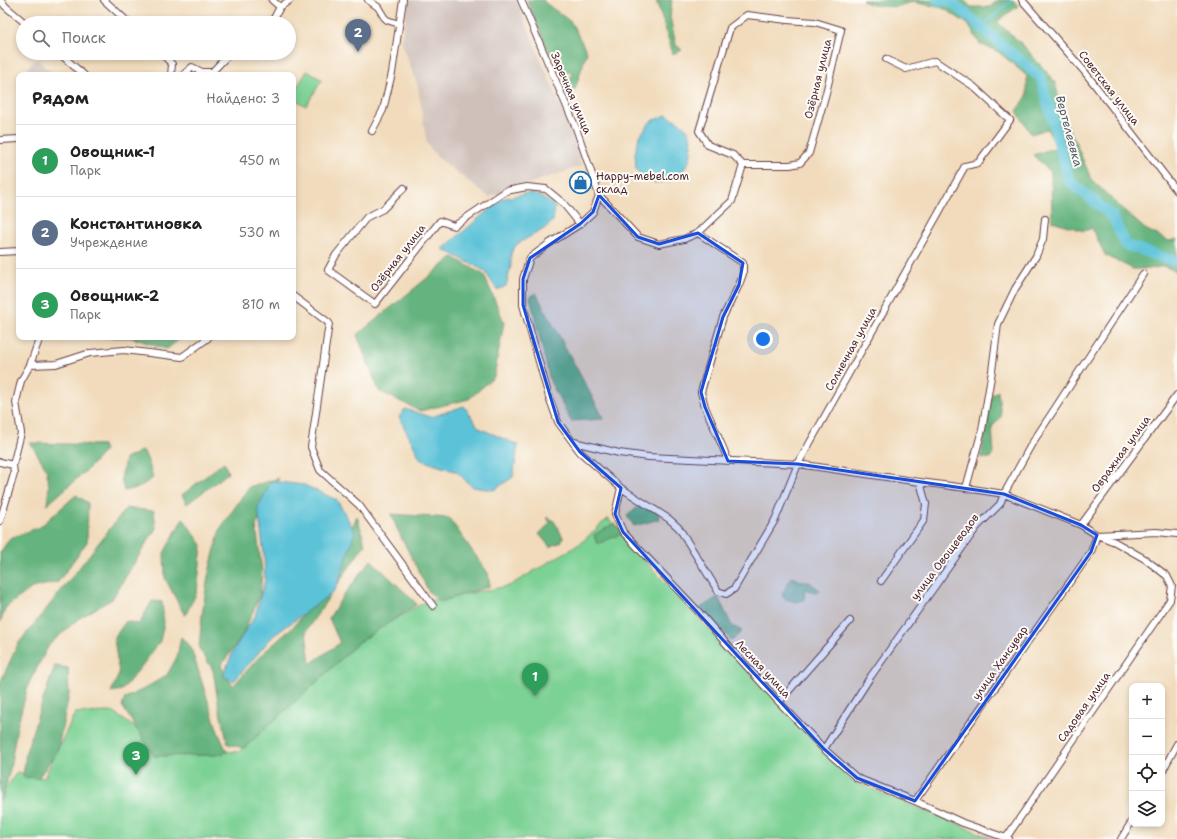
<!DOCTYPE html>
<html lang="ru">
<head>
<meta charset="utf-8">
<style>
	:root { --surface:#fff; --page:#f2f2f2; --text:#222; --muted:#767676; --line:#e0e0e0; --accent:#1f6fb2 }
	body { margin:0; font-family:"Shantell Sans",sans-serif; background:var(--page); color:var(--text) }
	.controls { position:absolute; right:12px; bottom:12px; display:grid; overflow:hidden; border-radius:8px; box-shadow:0 2px 6px #0003 }
	.controls button { width:36px; height:36px; display:grid; place-items:center; padding:0; border:0; border-bottom:1px solid var(--line); background:var(--surface); color:var(--text); font:20px sans-serif }
	.you { position:absolute; left:763px; top:339px; width:14px; height:14px; margin:-10px; border:3px solid #fff; border-radius:50%; background:#1a73e8; box-shadow:0 0 0 6px #1a73e833 }
	.badge { display:grid; place-items:center; width:26px; height:26px; border-radius:50%; background:var(--accent); color:#fff; font-size:13px; font-weight:700 }
	.pin { position:absolute; translate:-50% -33px; filter:drop-shadow(0 1px 2px #0008) }
	.pin::after { content:''; position:absolute; top:21px; width:14px; height:12px; background:inherit; clip-path:polygon(0 0,100% 0,50% 100%) }
	.list { margin:0; padding:0; list-style:none }
	h2 { display:flex; justify-content:space-between; align-items:center; height:52px; margin:0; padding:0 16px; font-size:17px }
	h2 small { font-size:13px; font-weight:400; color:var(--muted) }
	.list li { display:grid; grid-template-columns:26px 1fr auto; gap:12px; align-items:center; box-sizing:border-box; height:72px; padding:0 16px; border-top:1px solid var(--line) }
	.list b { display:block; font-size:15px; white-space:nowrap }
	.list p { margin:0; font-size:13px; white-space:nowrap; color:var(--muted) }
	.list em { font-size:13px; font-style:normal; color:var(--muted) }
	.icon { flex:none; width:22px; height:22px; fill:none; stroke:currentColor; stroke-width:2; stroke-linecap:round; stroke-linejoin:round }
	.map { position:relative; flex:none; width:1177px; height:839px; overflow:hidden }
	.search { position:absolute; background:var(--surface); box-shadow:0 2px 6px #0003; left:16px; top:16px; width:280px; height:44px; display:flex; align-items:center; gap:10px; box-sizing:border-box; padding:0 14px; border-radius:22px; color:var(--muted); font-size:15px }
	.panel { position:absolute; background:var(--surface); box-shadow:0 2px 6px #0003; left:16px; top:72px; width:280px; height:268px; border-radius:8px }
	.map>svg:first-child { display:block }
	.industrial { fill:#cfc0ba }
	.green { fill:#7cd194; stroke:#637860 }
	.forest { fill:#65b37e; stroke:#586954 }
	.water { fill:#5bc2d8; stroke:#527082 }
	.lines { fill:none; stroke-linecap:round; stroke-linejoin:round }
	.stream { stroke:#5bc2d8; stroke-width:2 }
	.river { stroke:#5bc2d8; stroke-width:11 }
	.minor-casing { stroke:#633b41; stroke-width:8 }
	.minor { stroke:#fff; stroke-width:6 }
	.marked { fill:#1d4ed8; fill-opacity:0.2; stroke:#1d4ed8; stroke-width:3; stroke-linejoin:round }
	.labels { text-anchor:middle; dominant-baseline:central; stroke-width:4; stroke-linejoin:round; paint-order:stroke }
	.street-label { font-size:11px; fill:#4a1f2b; stroke:#fdfcf7 }
	.poi-label { font-size:11px; fill:#4a1f2b; stroke:#fdfcf7; text-anchor:start }
	.water-label { font-size:12px; font-style:italic; fill:#505868; stroke:#fdfcf7 }
</style>
</head>
<body>
<div class="map">
<svg width="1177" height="839" viewBox="0 0 1177 839">
	<rect width="100%" height="100%" fill="#fdfcf7"/>
	<filter id="ink" filterUnits="userSpaceOnUse"><feTurbulence type="fractalNoise" baseFrequency=".025" numOctaves="2"/><feDisplacementMap in="SourceGraphic" scale="8" xChannelSelector="R" yChannelSelector="G"/><feConvolveMatrix kernelMatrix="1 2 1 2 8 2 1 2 1" color-interpolation-filters="sRGB"/></filter>
	<filter id="wash" filterUnits="userSpaceOnUse"><feTurbulence type="fractalNoise" baseFrequency=".012" numOctaves="4" result="noise"/><feDisplacementMap in="SourceGraphic" scale="16" xChannelSelector="R" yChannelSelector="G"/><feGaussianBlur stdDeviation="0.9" result="paint"/><feColorMatrix in="noise" values="0 0 0 0 0 0 0 0 0 0 0 0 0 0 0 0 0 1.4 0 .05"/><feComposite in="paint" operator="in"/></filter>
	<g filter="url(#wash)">
		<rect width="100%" height="100%" fill="#f1dbbc"/>
		<!-- industrial -->
		<path class="industrial" d="M409 0H516L567 121 582 166 489 197 437 157 427 144 418 87 401 42Z
			M37 59 54 75H25L29 66Z"/>
		<!-- green -->
		<path class="green" d="M307 71 322 80 306 106 293 98V94Z
			M608 518 624 539 852 781 994 839H0V797L17 772 44 778 75 713 113 712 163 748 238 752 356 641 427 601 509 586 581 543Z"/>
		<!-- forest -->
		<path class="forest" d="M527 0H544V2L571 22 587 52 575 89 573 91 565 86V82L570 81 572 72H565L550 55Z
			M656 0H672L670 17 676 45 682 50 673 54 663 21Z
			M862 0H964L971 7H990L998 0H1013L1018 6 997 22 1024 46 1055 82 1063 117 1076 143 1091 179 1119 206 1145 229 1169 241 1177 239V272L1164 266 1149 269H1133L1105 255 1092 228 1084 231 1052 221 1051 172 1033 155 1057 147 1047 129 1031 134 1017 111 1027 96V76L999 52 980 44 968 24 943 8 912 2 896 7 871 5Z
			M453 257 484 275 504 322 494 377 469 399 420 411 379 391 357 335Z
			M536 293 604 419 571 421 550 381 530 297Z
			M75 337H182L167 349 129 337 74 338Z
			M998 391 1001 417 992 427 994 453 990 458H981L992 394Z
			M30 443 103 445 105 450 88 469 47 505 49 486 46 468Z
			M143 450 149 463 153 478 138 488 124 491 121 479 125 459Z
			M224 462 228 473 187 504 182 495Z
			M279 478 271 491 256 526 262 571 260 595 243 634 221 666 233 686 261 655 292 628 318 597 330 580 357 516 365 544 306 631 310 664 340 643 329 618 343 596 371 560 417 604 358 643 320 679 244 748 228 744 219 708 213 670 199 648 202 615 208 576 220 529 249 487Z
			M76 495 88 503 87 542 58 582 32 588 6 607 0 623V553L10 538 40 527Z
			M638 507H656L660 519 634 526 627 516Z
			M126 508 154 511 156 528 112 599 78 619 49 645 29 683 17 726 10 769 3 797 0 801V683L18 644 72 577Z
			M391 514 449 518 488 573 490 586 440 602 429 592 398 531Z
			M547 517 554 521 563 537 561 542 550 547 539 534 550 523Z
			M183 518 202 545 197 592 185 616 165 578 164 553Z
			M615 523 623 533 597 544 594 535Z
			M791 577 801 581 809 582 820 590 818 593 805 589 804 600 796 602 785 599 782 595Z
			M718 597 732 626 742 631 732 641 700 608Z
			M152 601 162 602 164 623 160 641 145 662 122 690 111 692 119 674 114 638 126 621 139 624Z
			M181 637 191 648 218 732 227 752 218 755 154 756 122 706 125 698 144 689 167 675 177 657Z
			M55 666 68 668 69 695 57 752 38 778 23 777 26 752 38 714Z"/>
		<!-- water -->
		<path class="water" d="M667 115 679 122 689 131 692 145 690 160 682 172 670 181 655 183 643 178 636 169 635 153 639 137 651 121Z
			M531 193C540 196 547 200 555 207L553 221 544 229 517 244 511 253V266L506 286 497 290 485 271 443 249 501 199 523 194Z
			M464 406 479 428 518 445 513 477 494 490 472 487 457 472 421 460 399 417 405 409 431 417Z
			M271 481 304 485 337 500 355 532 336 588 332 593 273 636 234 681 223 676 234 649 255 616 265 580 264 554 258 508Z"/>
		<g class="lines">
			<!-- stream -->
			<path class="stream" d="M981 27 1012 0"/>
			<!-- river -->
			<path class="river" d="M938 0 952 2 1041 78 1069 181 1112 216 1126 245 1177 262"/>
		</g>
	</g>
	<g filter="url(#ink)">
		<g class="lines">
			<defs>
				<path id="minor" d="M1 0 5 6 25 23
					M104 0 129 23
					M272 0 280 7
					M368 0 378 7 384 17 387 20 399 24
					M521 0 576 128 599 195 638 237 659 244 684 239 698 233 732 201 743 165
					M1022 0 1084 71 1177 191
					M747 15 787 20 815 22 841 30 826 93 809 153 800 163 790 165H743L733 155 708 145 699 131 730 28Z
					M267 23 273 20 280 7 290 0
					M59 53 84 75
					M161 53 172 64 171 75
					M183 75 192 67 202 72H212L230 53
					M372 131 383 110 392 73 403 0
					M0 140 19 139
					M404 188 383 209 367 217 336 255 328 270 375 304 440 221 454 226 506 191 527 187 546 189 563 203 580 224
					M599 195 593 212 580 224 550 243 530 258 523 279V305L549 397 558 422 580 452 621 488 615 514 623 532 697 610 731 649 779 702 824 749 857 778 915 801 963 823 1009 839
					M698 233 743 263V274L739 285 723 317 701 392 705 407 724 450 728 461
					M0 252 19 251
					M293 296 329 323 311 447 320 470 359 505 433 606
					M30 365 56 364 90 353 124 350 182 357 208 338V337
					M574 442 619 453 649 457 798 464 920 482 966 488 1004 494 1081 525 1097 535 1115 542 1145 559 1167 576 1172 586 1170 600 1006 838
					M0 462 13 465
					M621 488 669 519 679 528 718 591 726 594 734 589 775 520 798 464 965 166 978 163 1010 120 973 86 935 61 906 69 886 59
					M966 488 982 430 992 371 998 324 1015 289 1036 256 1043 239 1045 219
					M0 521 14 474 13 465 21 433 16 402 21 381 30 365 40 337
					M1081 525 1177 395
					M881 581 924 520 926 504 920 482
					M779 702 850 621
					M824 749 871 676 977 527 1000 504 1004 494 1031 445 1143 274
					M1162 772 1177 744
					M915 801 1091 552 1097 535 1156 532 1177 534
					M1121 839 1132 821"/>
			</defs>
			<!-- minor casing -->
			<use href="#minor" class="minor-casing"/>
			<!-- minor -->
			<use href="#minor" class="minor"/>
		</g>
	</g>
	<!-- marked area -->
	<path class="marked" d="M599 195 638 237 659 244 698 233 743 263 739 285 723 317 701 392 705 407 728 461 798 464 1004 494 1081 525 1097 535 1091 552 915 801 857 778 824 749 623 532 615 514 621 488 580 452 558 422 523 305V279L530 258 580 224 593 212Z"/>
	<!-- icons -->
	<defs>
		<symbol id="shop-ring" viewBox="-11 -11 22 22"><circle r="9.5" fill="#fdfcf7" stroke="#1f6fb2" stroke-width="1.5"/><path d="M-5-2.5h2.3a2.7 3.5 0 0 1 5.4 0H5L5.5 6h-11ZM-1.5-2.5h3a1.5 2.3 0 0 0-3 0Z" fill="#1f6fb2"/></symbol>
	</defs>
	<g fill-rule="evenodd">
		<use href="#shop-ring" x="568" y="170" width="25" height="25"/>
	</g>
	<g class="labels">
		<!-- street labels -->
		<g class="street-label">
			<text transform="translate(818 79) rotate(-76)">Озёрная улица</text>
			<text transform="translate(1109 88) rotate(52)">Советская улица</text>
			<text transform="translate(571 93) rotate(67)">Заречная улица</text>
			<text transform="translate(398 258) rotate(-52)">Озёрная улица</text>
			<text transform="translate(851 349) rotate(-61)">Солнечная улица</text>
			<text transform="translate(1121 454) rotate(-54)">Овражная улица</text>
			<text transform="translate(945 557) rotate(-53)">улица Овощеводов</text>
			<text transform="translate(1000 663) rotate(-55)">улица Хансувар</text>
			<text transform="translate(763 669) rotate(47)">Лесная улица</text>
			<text transform="translate(1084 707) rotate(-55)">Садовая улица</text>
		</g>
		<!-- poi labels -->
		<g class="poi-label">
			<text x="596" y="176">Happy-mebel.com<tspan x="596" dy="13">склад</tspan></text>
		</g>
		<!-- water labels -->
		<g class="water-label">
			<text transform="translate(1069 131) rotate(75)">Вертелеевка</text>
		</g>
	</g>
</svg>
<div class="controls">
<button>+</button>
<button>−</button>
<button><svg class="icon" aria-label="locate" viewBox="0 0 24 24"><circle cx="12" cy="12" r="6"/><path d="M12 2v4M12 18v4M2 12h4M18 12h4"/></svg></button>
<button><svg class="icon" aria-label="layers" viewBox="0 0 24 24"><path d="M12 4l9 5-9 5-9-5zM3 14l9 5 9-5"/></svg></button>
</div>
<div class="you"></div>
<div class="pin badge" style="left:535px;top:696px;background:#2e9e5b">1</div>
<div class="pin badge" style="left:358px;top:52px;background:#5c6f8a">2</div>
<div class="pin badge" style="left:136px;top:775px;background:#2e9e5b">3</div>
<div class="search"><svg class="icon" aria-label="search" viewBox="0 0 24 24"><circle cx="10" cy="10" r="6"/><path d="M15 15l6 6"/></svg>Поиск</div>
<section class="panel">
<h2>Рядом<small>Найдено: 3</small></h2>
<ul class="list">
<li><span class="badge" style="background:#2e9e5b">1</span><div><b>Овощник-1</b><p>Парк</p></div><em>450 m</em></li>
<li><span class="badge" style="background:#5c6f8a">2</span><div><b>Константиновка</b><p>Учреждение</p></div><em>530 m</em></li>
<li><span class="badge" style="background:#2e9e5b">3</span><div><b>Овощник-2</b><p>Парк</p></div><em>810 m</em></li>
</ul>
</section>
</div>
</body>
</html>
